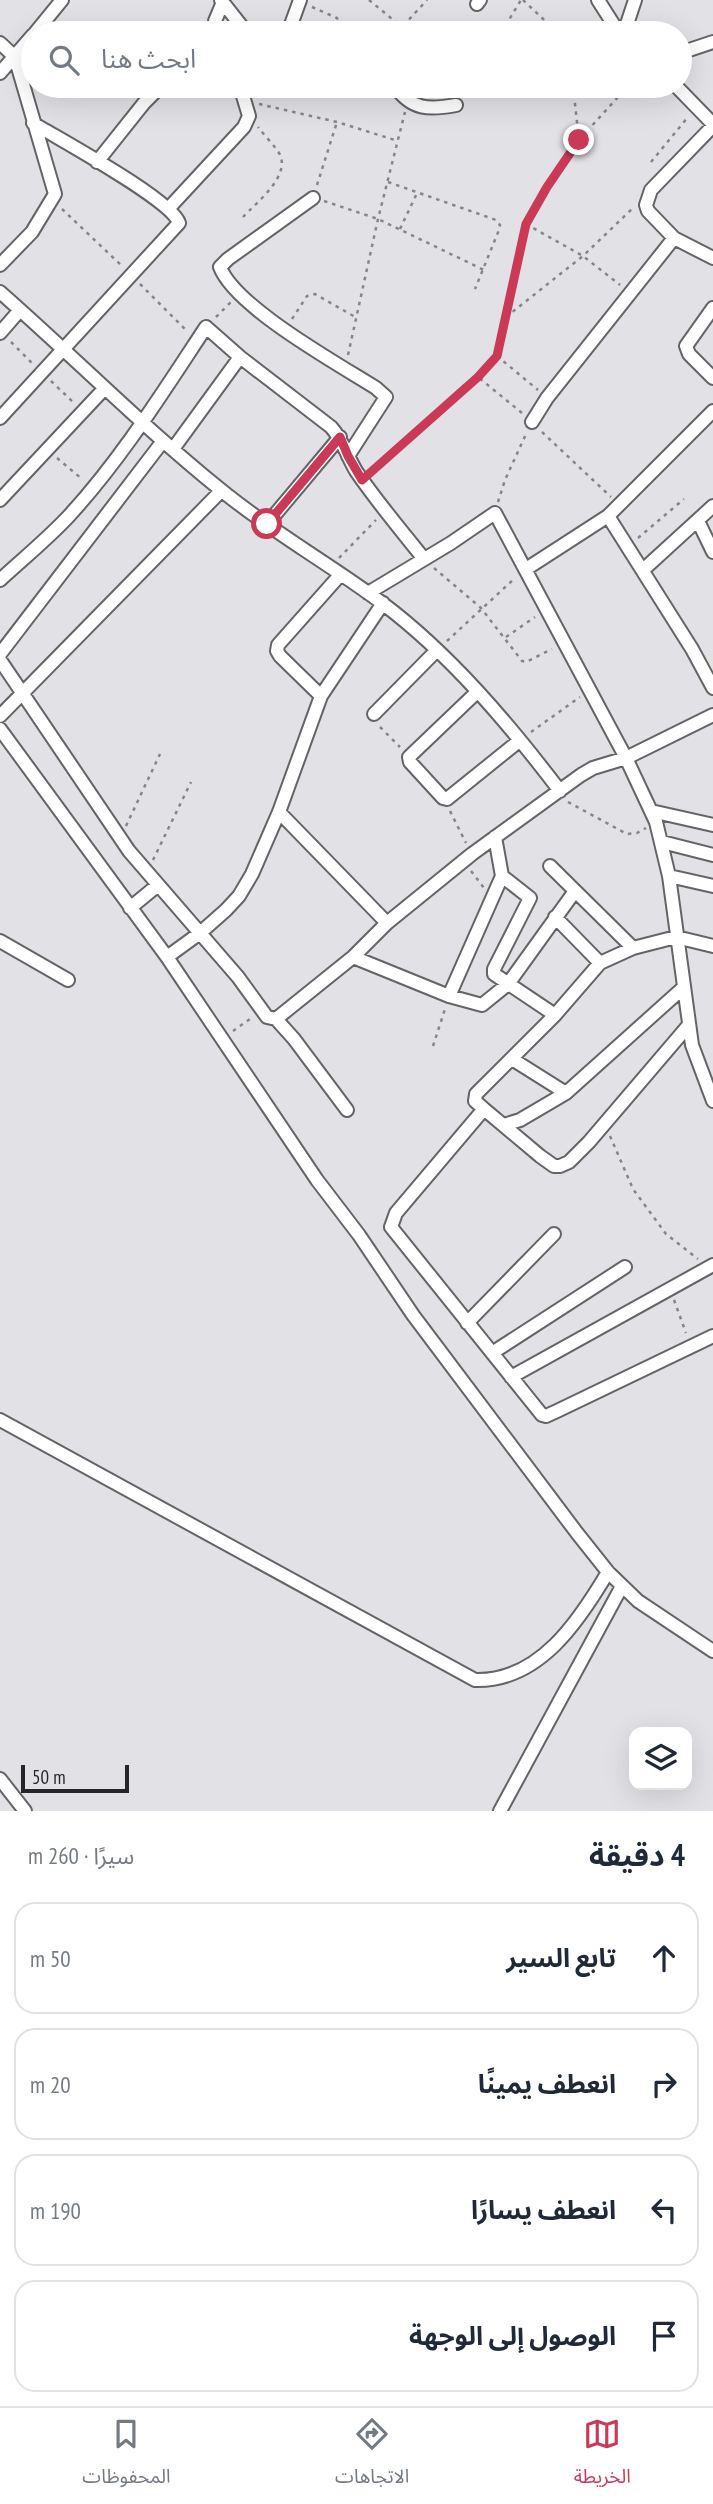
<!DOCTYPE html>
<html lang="ar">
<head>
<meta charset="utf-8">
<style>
	:root { --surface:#fff; --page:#f2f2f3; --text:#1f2937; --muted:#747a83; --line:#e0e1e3; --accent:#ca3a56 }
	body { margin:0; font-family:"PT Sans Narrow","Noto Sans Arabic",sans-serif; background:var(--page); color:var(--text); direction:rtl }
	.controls { position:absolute; right:21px; bottom:21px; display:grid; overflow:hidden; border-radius:14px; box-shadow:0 7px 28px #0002 }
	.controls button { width:63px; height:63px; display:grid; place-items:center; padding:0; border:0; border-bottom:2px solid var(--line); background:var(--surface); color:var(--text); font:35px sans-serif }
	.scale { position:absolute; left:21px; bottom:18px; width:108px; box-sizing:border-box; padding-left:7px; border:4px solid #262527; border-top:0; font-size:19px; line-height:24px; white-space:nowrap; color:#262527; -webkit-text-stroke:5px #e2e1e5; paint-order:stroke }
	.stop { position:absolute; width:21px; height:21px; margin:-16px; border:5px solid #ca3a56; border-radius:50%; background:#fff }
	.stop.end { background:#ca3a56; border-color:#fff; box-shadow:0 2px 7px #0008 }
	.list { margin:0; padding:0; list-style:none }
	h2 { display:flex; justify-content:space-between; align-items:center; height:91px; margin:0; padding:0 28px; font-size:30px }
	h2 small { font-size:23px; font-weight:400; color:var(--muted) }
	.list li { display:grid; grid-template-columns:46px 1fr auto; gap:21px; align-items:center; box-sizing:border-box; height:112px; margin:0 14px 14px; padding:0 14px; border:2px solid var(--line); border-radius:21px }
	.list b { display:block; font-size:26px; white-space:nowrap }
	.list em { font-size:23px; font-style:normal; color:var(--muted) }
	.icon { flex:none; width:38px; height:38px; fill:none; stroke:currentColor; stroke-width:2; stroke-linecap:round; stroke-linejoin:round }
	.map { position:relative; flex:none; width:713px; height:1811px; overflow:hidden; direction:ltr }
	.search { position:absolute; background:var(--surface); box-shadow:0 7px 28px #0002; left:21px; right:21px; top:21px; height:77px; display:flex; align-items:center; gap:18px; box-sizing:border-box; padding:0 24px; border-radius:38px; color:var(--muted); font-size:26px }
	.sheet { height:595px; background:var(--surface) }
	nav { display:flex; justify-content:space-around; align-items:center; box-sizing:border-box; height:98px; border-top:2px solid var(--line); background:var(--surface); font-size:19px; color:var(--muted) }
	nav a { display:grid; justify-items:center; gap:4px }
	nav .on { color:var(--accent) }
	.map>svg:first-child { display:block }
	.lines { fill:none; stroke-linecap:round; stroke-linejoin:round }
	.street-casing { stroke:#646467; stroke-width:16 }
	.path { stroke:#868588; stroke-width:2.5; stroke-dasharray:3.5 5; stroke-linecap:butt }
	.street { stroke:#fff; stroke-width:12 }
	.route { stroke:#ca3a56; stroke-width:9 }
</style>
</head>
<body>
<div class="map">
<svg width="713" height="1811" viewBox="0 0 713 1811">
	<rect width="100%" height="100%" fill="#e2e1e5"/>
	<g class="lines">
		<defs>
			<path id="street" d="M221 0 247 33
				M598 0 619 33
				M477 4 480 0
				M35 33 62 0
				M218 33 215 21 223 2
				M288 33 300 0
				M624 33 635 0
				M0 43 15 57 55 194 32 232 0 265
				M680 53 713 42
				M0 73 33 35
				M395 86C411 110 429 110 456 105
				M676 86 713 124
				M713 126 651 190 646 205 648 211 674 238 713 258
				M97 162 144 103 161 86
				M313 198 228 259 220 267C235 307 338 364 376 388L386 397 348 456
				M168 209 244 127 249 116 240 86
				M0 292C74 357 144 428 221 490 272 532 330 564 382 603 450 654 509 724 560 791
				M713 308 686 346 689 354 713 378
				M0 333 20 310
				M0 418 179 223C172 200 59 139 33 123
				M532 422 547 398 674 238
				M173 449 240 357
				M0 500 104 389
				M608 516 692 649 713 688
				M698 521 713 552
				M267 524 340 437
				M526 569 608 516 713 411
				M643 570 713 506
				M0 580C23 559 46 540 67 518 120 461 163 392 206 327L240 357 331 427C343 440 347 456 356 471 377 502 401 530 424 559
				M368 593 451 543 495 513 626 758 656 822 669 876 692 1045 713 1101
				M0 654 163 441
				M0 660 129 851 238 977 267 1017 276 1019 294 1039 347 1110
				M477 692 409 757 410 762 443 798 447 799 519 741
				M321 696 280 656 277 651 278 645 340 575
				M374 714 437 650
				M0 716 221 491
				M0 729 167 957 317 1180 359 1235 413 1315 577 1533 608 1572 638 1601 713 1651
				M651 811 713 825
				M279 812 387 923
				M662 842 713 855
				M550 866 633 948
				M502 876 530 898 494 969V974L555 1015
				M669 876 713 886
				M130 908 158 885
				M555 917 600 963
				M0 941 68 980
				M713 946 676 937 633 948 600 963 555 1015 476 1094 475 1101 484 1109 396 1213 391 1227 542 1415 546 1416 557 1411 713 1336
				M167 957 200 933 226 910 239 896 252 874 279 812 321 696 383 603
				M353 957 449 996 482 1005 508 984 575 891
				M449 996 502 876 495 837
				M276 1019 353 957 387 923 472 854 581 775 593 768 626 758 713 715
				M512 1059 566 1093 683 988
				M484 1109 540 1156 554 1166H560L569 1162 589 1142 688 1026
				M504 1125 520 1120 566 1093
				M467 1323 554 1234
				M492 1353 625 1267
				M511 1377 713 1265
				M0 1420 475 1680C539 1682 579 1621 608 1572
				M0 1779 25 1811
				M500 1811 622 1586"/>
		</defs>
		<!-- street casing -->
		<use href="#street" class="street-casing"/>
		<!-- path -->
		<path class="path" d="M369 0 397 23 404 25 427 0
			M523 0 558 33
			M312 7 337 18 341 26 338 33
			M501 33 521 0
			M573 86 579 140
			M465 95 471 86
			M259 104 337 122 398 141
			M651 162 688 117
			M388 182 496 220 500 225 499 230 475 289
			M317 185 337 122
			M324 201 378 219 484 270
			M62 209 123 267
			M243 217C257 202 292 175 279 153 273 144 264 135 258 127
			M526 224 583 256 620 285
			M400 229 418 191
			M140 284 187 331
			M216 317 231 302
			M506 317 583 256 634 207
			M292 319 307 296 315 294 357 318
			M11 342 33 364
			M348 355 378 219 405 112
			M497 356 538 390
			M51 381 74 403
			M522 413 478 377 497 356 526 224 547 187 579 140 628 86
			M542 432 611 497
			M57 458 82 479
			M371 472 478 377
			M498 502 505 480 526 434
			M638 538 684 499
			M339 558 376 520
			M434 568 481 608 522 661 526 662 552 649
			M506 637 535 617
			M447 641 514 579
			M380 727 400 747
			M531 732 580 697
			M568 802 627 834 637 833 646 828
			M450 811 466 843
			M126 826 160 754
			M153 860 191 782
			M471 871 484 888
			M233 1031 250 1019
			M433 1046 445 1009
			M610 1136 633 1189 666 1234 698 1259
			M674 1300 686 1333"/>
		<!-- street -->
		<use href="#street" class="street"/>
	</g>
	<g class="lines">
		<!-- route -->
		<path class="route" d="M267 524 340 437 348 456 362 480 478 377 497 356 526 224 547 187 579 140"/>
	</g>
</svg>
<div class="controls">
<button><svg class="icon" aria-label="layers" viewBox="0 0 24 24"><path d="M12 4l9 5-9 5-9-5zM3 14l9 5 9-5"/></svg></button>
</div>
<div class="scale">50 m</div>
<div class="stop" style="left:267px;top:524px"></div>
<div class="stop end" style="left:579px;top:140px"></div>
<div class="search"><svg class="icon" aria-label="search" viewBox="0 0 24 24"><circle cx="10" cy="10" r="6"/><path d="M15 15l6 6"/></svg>ابحث هنا</div>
</div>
<section class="sheet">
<h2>4 دقيقة<small>سيرًا · 260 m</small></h2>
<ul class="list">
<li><svg class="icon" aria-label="ahead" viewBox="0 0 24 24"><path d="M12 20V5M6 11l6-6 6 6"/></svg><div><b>تابع السير</b></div><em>50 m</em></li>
<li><svg class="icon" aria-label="right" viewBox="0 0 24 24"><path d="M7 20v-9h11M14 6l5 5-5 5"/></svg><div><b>انعطف يمينًا</b></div><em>20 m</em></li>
<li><svg class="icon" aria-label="left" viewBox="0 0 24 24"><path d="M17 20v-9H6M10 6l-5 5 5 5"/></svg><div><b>انعطف يسارًا</b></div><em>190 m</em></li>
<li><svg class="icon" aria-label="arrive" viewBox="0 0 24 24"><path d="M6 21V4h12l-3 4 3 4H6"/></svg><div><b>الوصول إلى الوجهة</b></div></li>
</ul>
</section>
<nav>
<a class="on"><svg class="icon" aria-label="map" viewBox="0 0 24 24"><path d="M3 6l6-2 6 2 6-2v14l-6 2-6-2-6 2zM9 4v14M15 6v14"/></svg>الخريطة</a>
<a><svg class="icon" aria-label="directions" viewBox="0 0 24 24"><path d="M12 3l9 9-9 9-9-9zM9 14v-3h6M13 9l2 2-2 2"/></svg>الاتجاهات</a>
<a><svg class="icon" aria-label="saved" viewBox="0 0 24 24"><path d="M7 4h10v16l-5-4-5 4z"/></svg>المحفوظات</a>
</nav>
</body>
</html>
